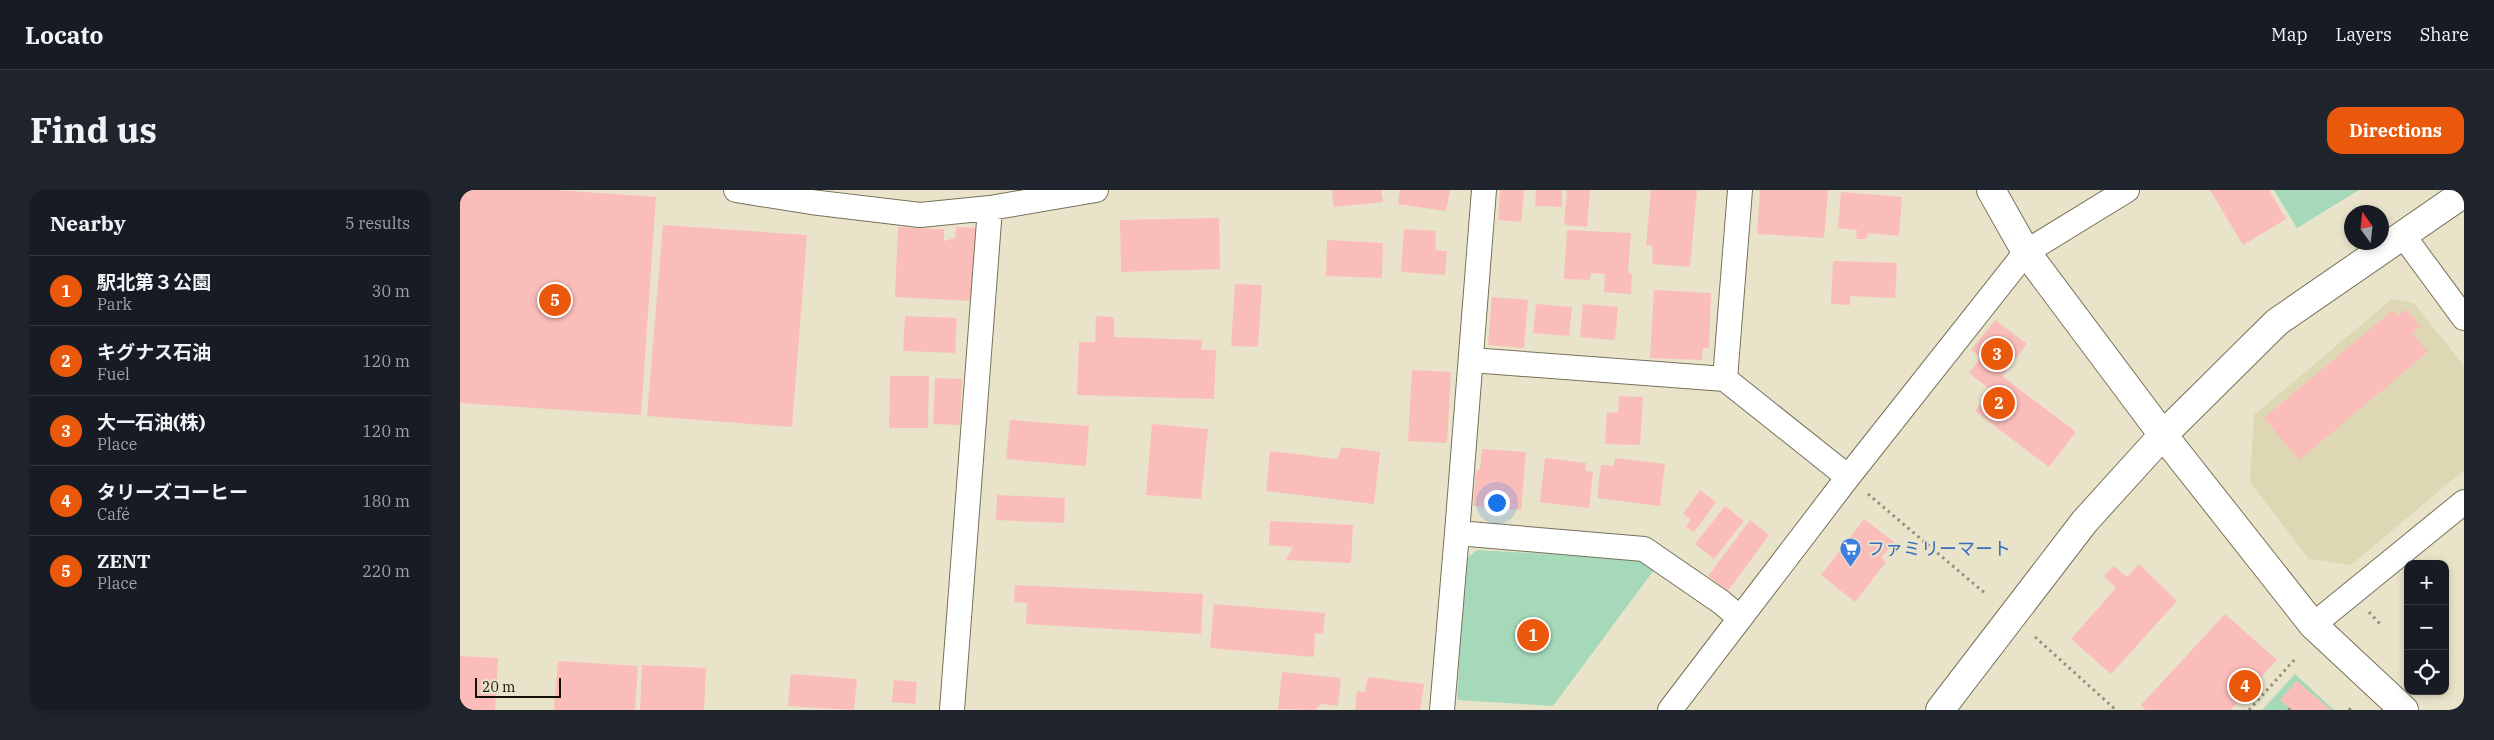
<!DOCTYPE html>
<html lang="en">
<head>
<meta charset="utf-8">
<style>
	:root { --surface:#171b24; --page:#20242c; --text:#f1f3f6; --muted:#9ea1a6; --line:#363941; --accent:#ea580c }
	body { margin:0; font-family:"IBM Plex Serif","Noto Sans JP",serif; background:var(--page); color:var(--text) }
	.controls { position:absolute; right:15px; bottom:15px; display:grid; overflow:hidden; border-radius:10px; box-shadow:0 2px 8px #0003 }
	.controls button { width:45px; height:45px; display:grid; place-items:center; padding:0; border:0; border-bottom:1px solid var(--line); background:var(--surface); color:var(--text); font:25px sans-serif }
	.compass { position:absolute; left:1884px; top:15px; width:45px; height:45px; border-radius:50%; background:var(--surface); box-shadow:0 2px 8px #0003; rotate:345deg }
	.scale { position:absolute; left:15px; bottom:12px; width:86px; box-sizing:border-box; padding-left:5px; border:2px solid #131108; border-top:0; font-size:14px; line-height:18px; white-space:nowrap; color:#131108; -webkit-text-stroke:4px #e9e4c9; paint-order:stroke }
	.you { position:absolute; left:1036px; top:312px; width:18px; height:18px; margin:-12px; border:4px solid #fff; border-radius:50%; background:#1a73e8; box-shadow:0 0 0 8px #1a73e833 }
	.badge { display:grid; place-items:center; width:32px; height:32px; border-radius:50%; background:var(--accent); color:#fff; font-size:16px; font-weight:700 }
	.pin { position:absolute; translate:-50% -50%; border:2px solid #fff; box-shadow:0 1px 5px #0006 }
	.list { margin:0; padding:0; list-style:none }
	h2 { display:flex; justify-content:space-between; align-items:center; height:65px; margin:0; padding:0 20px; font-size:21px }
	h2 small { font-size:16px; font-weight:400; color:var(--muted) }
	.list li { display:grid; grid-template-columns:32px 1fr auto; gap:15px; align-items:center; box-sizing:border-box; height:70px; padding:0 20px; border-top:1px solid var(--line) }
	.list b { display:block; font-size:19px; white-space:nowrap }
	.list p { margin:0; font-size:16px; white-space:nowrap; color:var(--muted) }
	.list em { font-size:16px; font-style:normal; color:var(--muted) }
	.icon { flex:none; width:28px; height:28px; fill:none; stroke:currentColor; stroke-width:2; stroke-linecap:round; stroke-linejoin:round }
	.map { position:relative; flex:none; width:2004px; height:520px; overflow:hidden; border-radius:15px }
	header { display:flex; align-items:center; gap:30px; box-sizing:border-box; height:70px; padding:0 25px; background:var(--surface); border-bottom:1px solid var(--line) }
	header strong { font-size:24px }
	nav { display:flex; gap:28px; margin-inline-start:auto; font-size:18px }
	.intro { display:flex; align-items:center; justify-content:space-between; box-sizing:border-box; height:120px; padding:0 30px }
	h1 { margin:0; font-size:35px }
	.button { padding:12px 22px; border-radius:15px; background:var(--accent); color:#fff; font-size:18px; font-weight:700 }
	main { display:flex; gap:30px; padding:0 30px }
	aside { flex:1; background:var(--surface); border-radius:15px; box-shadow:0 2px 8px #0003 }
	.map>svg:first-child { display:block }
	.built { fill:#ded7b4 }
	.green { fill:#a6d9b9 }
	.building { fill:#fbbdb9 }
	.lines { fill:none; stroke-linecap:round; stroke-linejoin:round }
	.minor-casing { stroke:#767159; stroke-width:26 }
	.tertiary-casing { stroke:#767159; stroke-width:30 }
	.path { stroke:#938f7b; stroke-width:3; stroke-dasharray:2.5 4; stroke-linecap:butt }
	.minor { stroke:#fff; stroke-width:24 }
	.tertiary { stroke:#fff; stroke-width:28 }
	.labels { text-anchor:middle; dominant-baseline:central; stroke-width:4; stroke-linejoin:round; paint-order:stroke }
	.shop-label { font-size:18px; fill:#366cbe; stroke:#e9e4c9; text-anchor:start }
</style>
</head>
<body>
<header>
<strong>Locato</strong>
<nav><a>Map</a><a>Layers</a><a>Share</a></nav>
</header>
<div class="intro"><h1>Find us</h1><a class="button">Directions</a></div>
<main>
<aside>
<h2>Nearby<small>5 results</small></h2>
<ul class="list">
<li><span class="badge">1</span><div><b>駅北第３公園</b><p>Park</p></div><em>30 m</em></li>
<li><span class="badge">2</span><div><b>キグナス石油</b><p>Fuel</p></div><em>120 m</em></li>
<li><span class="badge">3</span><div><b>大一石油(株)</b><p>Place</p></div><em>120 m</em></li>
<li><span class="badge">4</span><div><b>タリーズコーヒー</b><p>Café</p></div><em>180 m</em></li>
<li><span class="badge">5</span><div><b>ZENT</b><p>Place</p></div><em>220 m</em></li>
</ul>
</aside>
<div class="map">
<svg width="2004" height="520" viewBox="0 0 2004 520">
	<rect width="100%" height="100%" fill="#e9e4c9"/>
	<!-- built -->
	<path class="built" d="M1932 109 1954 113 2004 176V280L1891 375 1849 369 1790 292 1794 225Z"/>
	<!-- green -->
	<path class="green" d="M1814 0H1899L1837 38Z
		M1017 360 1180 369 1194 380 1093 516 997 510 1005 370Z
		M1835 484 1874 520H1802Z"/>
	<!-- building -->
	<path class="building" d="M0 0H96L196 7 181 225 0 213Z
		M872 0H921L923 12 874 17Z
		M940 0H990L986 21 938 14Z
		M1040 0H1064L1061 32 1038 30Z
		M1076 0H1102V17L1075 16Z
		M1107 0H1130L1127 37 1104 35Z
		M1191 0H1237L1230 77 1192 74 1193 62 1191 55H1186Z
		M1300 0H1368L1364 48 1297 44Z
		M1750 0H1809L1826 29 1783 55Z
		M1381 2 1442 7 1439 46 1408 43 1406 49H1396L1397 40 1378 38Z
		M759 28 760 79 661 82 660 30Z
		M203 35 347 45 332 237 187 226Z
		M438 37 484 39V51L495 48 496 37 516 38 512 111 435 107Z
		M944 39 976 41 975 60 987 61 985 85 941 82Z
		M1107 40 1171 43 1168 82 1172 85 1171 104 1144 102 1145 84 1131 83 1130 90 1104 89Z
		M867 50 923 53 922 88 866 86Z
		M1373 71 1437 73 1435 108 1390 106V115L1371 114Z
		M775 94 802 95 798 157 771 156Z
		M1194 100 1251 103 1249 158H1243L1242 170 1190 168Z
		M1032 107 1068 110 1064 158 1028 155Z
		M1076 114 1112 117 1109 146 1073 143Z
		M1123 114 1158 117 1155 150 1120 147Z
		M1946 119 1961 136 1952 143 1968 162 1839 270 1804 228 1933 120 1938 126Z
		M445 126 497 128 495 163 443 161Z
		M636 126 654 127V147L742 150 741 160H756L754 209 617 205 619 152H635Z
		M1535 130 1567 154 1542 186 1616 242 1589 277 1515 221 1531 200 1509 183 1521 167 1511 160Z
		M952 180 991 182 987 253 948 251Z
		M430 186H469L468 238H429Z
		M475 188 502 189 500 235 473 234Z
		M1159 206 1183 207 1180 255 1145 254 1147 222 1158 223Z
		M550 230 629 236 626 276 546 269Z
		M692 234 748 239 741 309 686 305Z
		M882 257 920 262 914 314 806 301 810 261 877 269Z
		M1022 259 1066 262 1061 320 1013 316 1016 281 1020 279Z
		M1085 268 1126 273 1125 281 1133 282 1129 318 1080 312Z
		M1155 268 1205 274 1200 316 1137 308 1141 275 1154 276Z
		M1240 300 1256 312 1234 342 1226 337 1231 330 1223 324Z
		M537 305 605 308 604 333 536 330Z
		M1265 316 1284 331 1254 369 1235 354Z
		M1404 329 1434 352 1421 368 1426 372 1395 412 1361 385Z
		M1290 330 1309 345 1268 401 1248 386Z
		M810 331 893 335 891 373 826 370 833 357 809 355Z
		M1679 374 1717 411 1651 484 1611 449 1656 398 1644 386 1654 376 1667 387Z
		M555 395 743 404 741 444 566 434 567 413 554 412Z
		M754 414 865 423 863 444 855 443 854 467 750 458Z
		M1765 424 1817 470 1771 520H1686L1681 515Z
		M0 466 38 468 35 520H0Z
		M98 471 178 476 175 520H94Z
		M182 475 246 478 244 520H180Z
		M822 482 881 488 878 516 861 514 855 520 818 519Z
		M331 484 397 489 394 520 328 516Z
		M908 487 964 494 960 520H895L897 501 905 502Z
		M434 490 457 492 455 514 432 512Z
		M1837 491 1871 520H1832L1820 510Z"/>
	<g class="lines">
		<defs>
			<path id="minor" d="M276 0 351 12 460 25 530 18 636 0
				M1942 44 2004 128
				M1011 170 1265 189 1388 287
				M1265 189 1280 0
				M997 343 1024 0
				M1853 435 2004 312
				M492 520 530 18
				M982 520 997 343 1184 359 1261 412 1280 428
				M1210 520 1388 287 1566 62 1667 0"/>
			<path id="tertiary" d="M1480 520 1625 331 1703 245 1566 62 1531 0
				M1944 520 1853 435 1703 245 1817 132 2004 3"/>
		</defs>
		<!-- minor casing -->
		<use href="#minor" class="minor-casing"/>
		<!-- tertiary casing -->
		<use href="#tertiary" class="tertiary-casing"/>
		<!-- path -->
		<path class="path" d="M1408 304 1527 405
			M1909 422 1920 434
			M1575 447 1656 520
			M1789 520 1836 468
			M1829 520 1830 518
			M1889 520 1891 518"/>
		<!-- minor -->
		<use href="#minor" class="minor"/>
		<!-- tertiary -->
		<use href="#tertiary" class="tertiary"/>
	</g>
	<!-- icons -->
	<defs>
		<symbol id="supermarket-pin" viewBox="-11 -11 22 30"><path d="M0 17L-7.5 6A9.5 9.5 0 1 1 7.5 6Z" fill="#3f7fe0" stroke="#e9e4c9"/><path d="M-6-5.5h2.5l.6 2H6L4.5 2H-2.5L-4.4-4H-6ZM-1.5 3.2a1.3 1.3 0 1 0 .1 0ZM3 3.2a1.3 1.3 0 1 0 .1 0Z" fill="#fff"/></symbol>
	</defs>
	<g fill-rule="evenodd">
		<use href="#supermarket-pin" x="1378" y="346" width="25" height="34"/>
	</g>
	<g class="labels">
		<!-- shop labels -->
		<g class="shop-label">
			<text x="1407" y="358">ファミリーマート</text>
		</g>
	</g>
</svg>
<div class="controls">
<button>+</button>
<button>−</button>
<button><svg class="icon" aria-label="locate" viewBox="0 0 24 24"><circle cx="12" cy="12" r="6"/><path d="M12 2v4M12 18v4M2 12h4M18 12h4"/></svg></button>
</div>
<svg class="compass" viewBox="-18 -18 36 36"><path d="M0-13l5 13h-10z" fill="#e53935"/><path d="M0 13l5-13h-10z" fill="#9ea1a6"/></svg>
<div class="scale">20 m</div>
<div class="you"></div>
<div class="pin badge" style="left:1073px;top:445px">1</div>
<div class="pin badge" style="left:1539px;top:213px">2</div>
<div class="pin badge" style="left:1537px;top:164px">3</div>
<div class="pin badge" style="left:1785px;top:496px">4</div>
<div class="pin badge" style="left:95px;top:110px">5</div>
</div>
</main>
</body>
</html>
